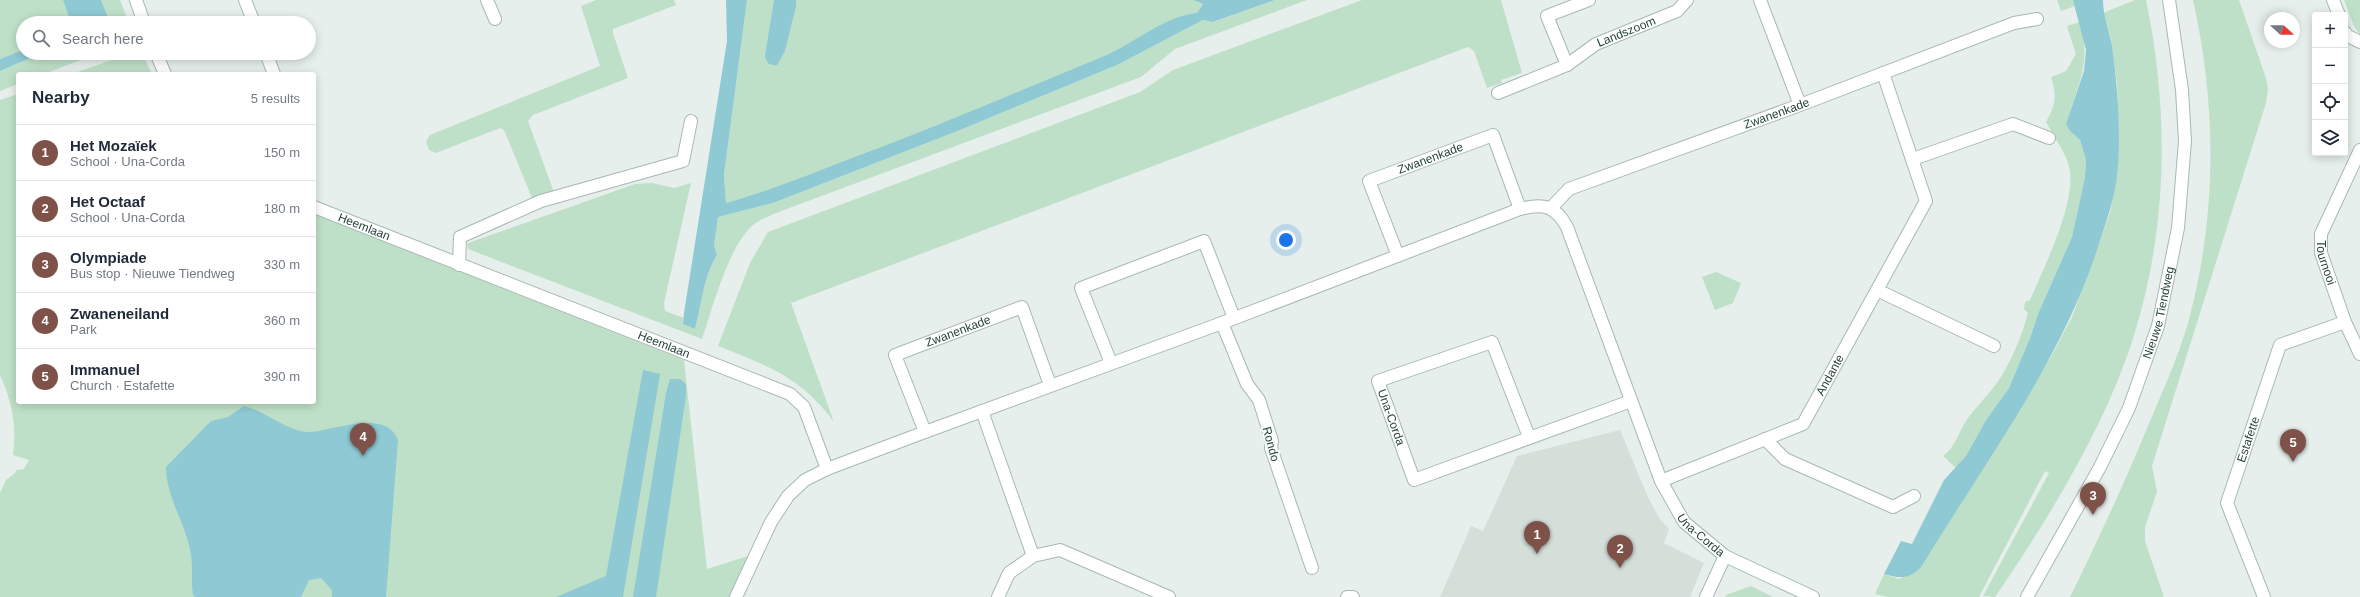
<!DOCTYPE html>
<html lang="en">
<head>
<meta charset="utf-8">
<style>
	:root { --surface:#fff; --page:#f2f2f3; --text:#1f2937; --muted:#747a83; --line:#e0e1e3; --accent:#7f5249 }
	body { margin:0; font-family:Arial,sans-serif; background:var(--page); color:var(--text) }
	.controls { position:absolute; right:12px; top:12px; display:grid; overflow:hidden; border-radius:4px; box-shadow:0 2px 10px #0003 }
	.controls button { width:36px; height:36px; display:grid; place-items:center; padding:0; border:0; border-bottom:1px solid var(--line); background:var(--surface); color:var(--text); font:20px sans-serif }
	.compass { position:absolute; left:2264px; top:12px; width:36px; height:36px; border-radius:50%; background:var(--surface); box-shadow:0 2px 10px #0003; rotate:111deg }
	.you { position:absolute; left:1286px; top:240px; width:14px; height:14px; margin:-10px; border:3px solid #fff; border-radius:50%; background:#1a73e8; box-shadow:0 0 0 6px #1a73e833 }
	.badge { display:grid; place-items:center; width:26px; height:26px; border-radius:50%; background:var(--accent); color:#fff; font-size:13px; font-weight:700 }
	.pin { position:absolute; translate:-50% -33px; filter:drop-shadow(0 1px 2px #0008) }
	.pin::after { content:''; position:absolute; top:21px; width:14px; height:12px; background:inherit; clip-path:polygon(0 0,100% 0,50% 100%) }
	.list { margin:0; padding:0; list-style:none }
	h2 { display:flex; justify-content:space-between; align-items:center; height:52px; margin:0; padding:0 16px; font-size:17px }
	h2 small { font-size:13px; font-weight:400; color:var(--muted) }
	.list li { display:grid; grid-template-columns:26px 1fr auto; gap:12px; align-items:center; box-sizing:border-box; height:56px; padding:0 16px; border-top:1px solid var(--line) }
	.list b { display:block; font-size:15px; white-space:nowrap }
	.list p { margin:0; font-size:13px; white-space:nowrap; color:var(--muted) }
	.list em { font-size:13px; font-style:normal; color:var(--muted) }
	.icon { flex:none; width:22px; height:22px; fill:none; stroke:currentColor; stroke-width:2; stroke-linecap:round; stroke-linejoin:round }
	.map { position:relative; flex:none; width:2360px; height:597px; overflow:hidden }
	.search { position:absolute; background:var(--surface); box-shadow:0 2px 10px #0003; left:16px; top:16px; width:300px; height:44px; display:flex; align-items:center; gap:10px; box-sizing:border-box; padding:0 14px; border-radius:22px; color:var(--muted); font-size:15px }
	.panel { position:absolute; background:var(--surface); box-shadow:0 2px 10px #0003; left:16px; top:72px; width:300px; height:332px; border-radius:4px }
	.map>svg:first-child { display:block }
	.built { fill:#d4dfda }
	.green { fill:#bfe0c8 }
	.water { fill:#8ec9d4 }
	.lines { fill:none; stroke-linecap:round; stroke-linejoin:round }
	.minor-casing { stroke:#a8b8b2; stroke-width:14 }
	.minor { stroke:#fff; stroke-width:12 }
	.labels { text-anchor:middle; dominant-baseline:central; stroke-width:4; stroke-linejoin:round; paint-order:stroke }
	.street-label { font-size:12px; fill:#24423a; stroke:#f7fbf9 }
</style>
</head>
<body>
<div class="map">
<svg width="2360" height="597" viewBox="0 0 2360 597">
	<rect width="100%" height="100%" fill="#e6efeb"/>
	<!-- built -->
	<path class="built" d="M1620 430 1647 495 1659 518 1669 529 1664 543 1704 563 1690 597H1440L1471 526 1483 531 1517 456Z"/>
	<!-- green -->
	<path class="green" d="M0 0H63L71 23H23V50L0 59Z
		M101 0H120L129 23H109Z
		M596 0H674L676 5 613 29V33L628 78 533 115 528 121 556 198 535 205 504 130 500 128 436 153 429 150 426 141 430 135 600 66 581 6Z
		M747 0H774L770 27 785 51 796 0H1193L1203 4 1197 13C1161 17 1136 44 1104 56 1019 91 935 127 849 159 808 175 768 191 726 203L724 175Z
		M1275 0H1307L1175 49 1141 77 776 213C768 217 758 220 752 226 728 248 713 307 702 339L468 249 467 244 471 242 635 184 652 183 674 188 691 183 664 303 665 311 684 318 683 324 695 329C702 303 703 278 717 255L714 246 718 217 773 203 960 130 1117 65 1203 20 1214 22Z
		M1362 0H1501L1522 73 1501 80 1502 83 1487 88 1474 51 1468 47 791 303 834 422C802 378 767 365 718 346L750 263 768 232 1140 92 1173 70Z
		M2057 0H2073L2075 6 2061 11Z
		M2135 0H2146C2169 110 2168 224 2135 332 2107 424 2049 518 1995 597L1983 596 2049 473 2045 471 1979 597H1888L1875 594 1884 574 1899 579 1922 566 2052 355 2072 317 2110 213 2116 184 2119 134 2117 83 2111 38 2103 13Z
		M2193 0H2239L2266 78 2268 89 2266 103 2152 466 2157 492 2145 527V541L2164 597H2070C2098 540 2124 484 2148 426 2162 392 2178 358 2188 323 2217 216 2217 107 2193 0Z
		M2344 0H2360V35L2354 26Z
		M2080 22C2092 66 2077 83 2067 124L2070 131 2080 140 2086 160 2085 177 2072 237 2038 314 2030 338 2009 388 1986 420 1966 456 1956 468 1943 456C1956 446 1959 431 1968 418 1977 406 1988 395 1997 383 2011 362 2022 336 2028 313L2024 309 2025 302 2030 300C2044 267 2080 197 2068 163 2063 149 2053 135 2046 122 2056 104 2057 96 2051 77L2066 71 2076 54 2067 26Z
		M42 53H99L44 74H18V84L0 91V71Z
		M131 53H142L152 74H72Z
		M18 94V402H314V214L684 360 707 569 748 556 729 597H0V493L6 480 15 473 16 470 24 469 29 460 13 455C17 427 12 401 0 375V100Z
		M1716 272 1741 283 1733 303 1715 310 1702 277Z
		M1751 586 1773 597H1725L1726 595Z"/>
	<!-- water -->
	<path class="water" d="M63 0H101L110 23H71Z
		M726 0H747L724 175 726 203C768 191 808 175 849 159 935 127 1019 91 1104 56 1136 43 1161 17 1197 13L1203 4 1193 0H1275L1213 22 1203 20 1117 65 960 130 773 203 718 217 714 246 717 255C703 278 702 303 695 329L683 324 684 313 727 41Z
		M774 0H796V6L785 51 777 65C769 66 767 63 765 56Z
		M2073 0H2103C2103 16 2109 30 2112 45 2118 91 2122 139 2116 184 2112 207 2104 228 2097 250 2059 365 1984 463 1922 566 1910 579 1901 579 1884 574L1901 541 1912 544 1944 480 1966 456 1986 420 2009 388 2030 338 2038 314 2072 237 2085 177 2086 160 2080 140 2070 131 2066 124 2084 71 2086 50Z
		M23 50V53H42L0 71V59Z
		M643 370 660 374 623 597H556L606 576Z
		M670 379H680L686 384V396L656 597H633L666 393Z
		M244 406C266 411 289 433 310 432 333 431 386 408 398 440L386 597H332V590L321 578 309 580 301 597H195L193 595C191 581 193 568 191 555 187 525 166 498 166 467L211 421 228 417Z"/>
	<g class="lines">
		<defs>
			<g id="minor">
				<path d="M136 0 144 23"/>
				<path d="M245 0 254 23"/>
				<path d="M487 0 495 19"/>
				<path d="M1760 0 1800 105"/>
				<path d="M2333 0 2339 15"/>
				<path d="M2345 32 2346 35 2360 42"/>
				<path d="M156 53 165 74"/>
				<path d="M266 53 274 74"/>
				<path d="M1567 65 1547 16 1589 0"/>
				<path id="s1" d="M1498 93 1567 65 1596 44 1677 11 1687 0"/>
				<path id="s2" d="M2360 150 2321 234V253L2345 322 2360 354"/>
				<path d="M1913 159 2013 124 2049 138"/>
				<path id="s3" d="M314 207 790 394 804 407 827 469"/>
				<path id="s4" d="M1551 208 1569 189 1800 105 2014 23 2037 19"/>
				<path id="s5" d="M1398 256 1369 181 1493 135 1520 209"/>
				<path d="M459 265 460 237 541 201 683 161 691 121"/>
				<path d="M1877 290 1994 346"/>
				<path d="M1222 323 1247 384 1259 400 1272 441 1271 448 1312 568"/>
				<path d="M1111 363 1081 288 1204 241 1234 318"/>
				<path d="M982 411 1033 556"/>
				<path id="s6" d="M925 432 895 355 1022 307 1050 385"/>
				<path id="s7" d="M1529 437 1492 342 1378 381 1414 480 1631 401"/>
				<path d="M1765 439 1785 459 1893 507 1914 496"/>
				<path id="s8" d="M1661 481 1803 424 1926 201 1883 73"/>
				<path id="s9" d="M736 597 771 522 788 496 805 480 827 469 925 432 1222 323 1520 209C1543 203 1555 205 1567 227L1661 481 1684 522 1725 556 1813 597"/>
				<path d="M998 597 1009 573 1033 556 1060 550 1169 597"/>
				<path d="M1347 597H1353"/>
				<path d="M1706 597 1725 556"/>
				<path id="s10" d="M2027 597 2100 467 2129 408 2158 326 2178 228 2185 141 2182 90 2169 0"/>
				<path id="s11" d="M2264 597 2227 503 2280 345 2345 322"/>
			</g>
		</defs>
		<!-- minor casing -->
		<use href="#minor" class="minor-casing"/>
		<!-- minor -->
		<use href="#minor" class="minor"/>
	</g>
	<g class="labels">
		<!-- street labels -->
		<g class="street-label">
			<text stroke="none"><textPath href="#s1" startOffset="143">Landszoom</textPath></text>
			<text stroke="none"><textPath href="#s4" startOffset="247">Zwanenkade</textPath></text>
			<text stroke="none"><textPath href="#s5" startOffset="146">Zwanenkade</textPath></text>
			<text stroke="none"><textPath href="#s3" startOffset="54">Heemlaan</textPath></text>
			<text stroke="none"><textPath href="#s2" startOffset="122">Tournooi</textPath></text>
			<text stroke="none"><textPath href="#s10" startOffset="315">Nieuwe Tiendweg</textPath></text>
			<text stroke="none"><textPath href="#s6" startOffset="150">Zwanenkade</textPath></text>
			<text stroke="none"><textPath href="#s3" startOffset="376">Heemlaan</textPath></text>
			<text stroke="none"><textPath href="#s8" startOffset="209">Andante</textPath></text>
			<text stroke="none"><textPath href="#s7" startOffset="261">Una-Corda</textPath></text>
			<text stroke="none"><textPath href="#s11" startOffset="168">Estafette</textPath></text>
			<text transform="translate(1271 444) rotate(75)">Rondo</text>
			<text stroke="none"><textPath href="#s9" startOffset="1297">Una-Corda</textPath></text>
		</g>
	</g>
</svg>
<div class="controls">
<button>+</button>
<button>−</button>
<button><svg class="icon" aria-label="locate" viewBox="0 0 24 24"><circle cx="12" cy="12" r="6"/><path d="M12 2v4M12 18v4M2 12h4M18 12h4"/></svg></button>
<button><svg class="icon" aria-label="layers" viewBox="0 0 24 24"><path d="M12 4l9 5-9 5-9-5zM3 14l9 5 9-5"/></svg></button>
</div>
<svg class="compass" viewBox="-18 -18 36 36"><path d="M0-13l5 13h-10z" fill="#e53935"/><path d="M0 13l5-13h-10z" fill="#747a83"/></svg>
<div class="you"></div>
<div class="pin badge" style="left:1537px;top:554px">1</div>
<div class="pin badge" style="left:1620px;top:568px">2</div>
<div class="pin badge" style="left:2093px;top:515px">3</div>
<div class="pin badge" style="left:363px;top:456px">4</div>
<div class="pin badge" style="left:2293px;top:462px">5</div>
<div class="search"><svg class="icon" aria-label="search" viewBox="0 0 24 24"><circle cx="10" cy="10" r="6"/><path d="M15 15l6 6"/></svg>Search here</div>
<section class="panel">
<h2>Nearby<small>5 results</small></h2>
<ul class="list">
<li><span class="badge">1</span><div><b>Het Mozaïek</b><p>School · Una-Corda</p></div><em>150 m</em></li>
<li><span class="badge">2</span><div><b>Het Octaaf</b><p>School · Una-Corda</p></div><em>180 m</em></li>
<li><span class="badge">3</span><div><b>Olympiade</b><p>Bus stop · Nieuwe Tiendweg</p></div><em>330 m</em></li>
<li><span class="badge">4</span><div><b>Zwaneneiland</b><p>Park</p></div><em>360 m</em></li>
<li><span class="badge">5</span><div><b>Immanuel</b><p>Church · Estafette</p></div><em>390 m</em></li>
</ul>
</section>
</div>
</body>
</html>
